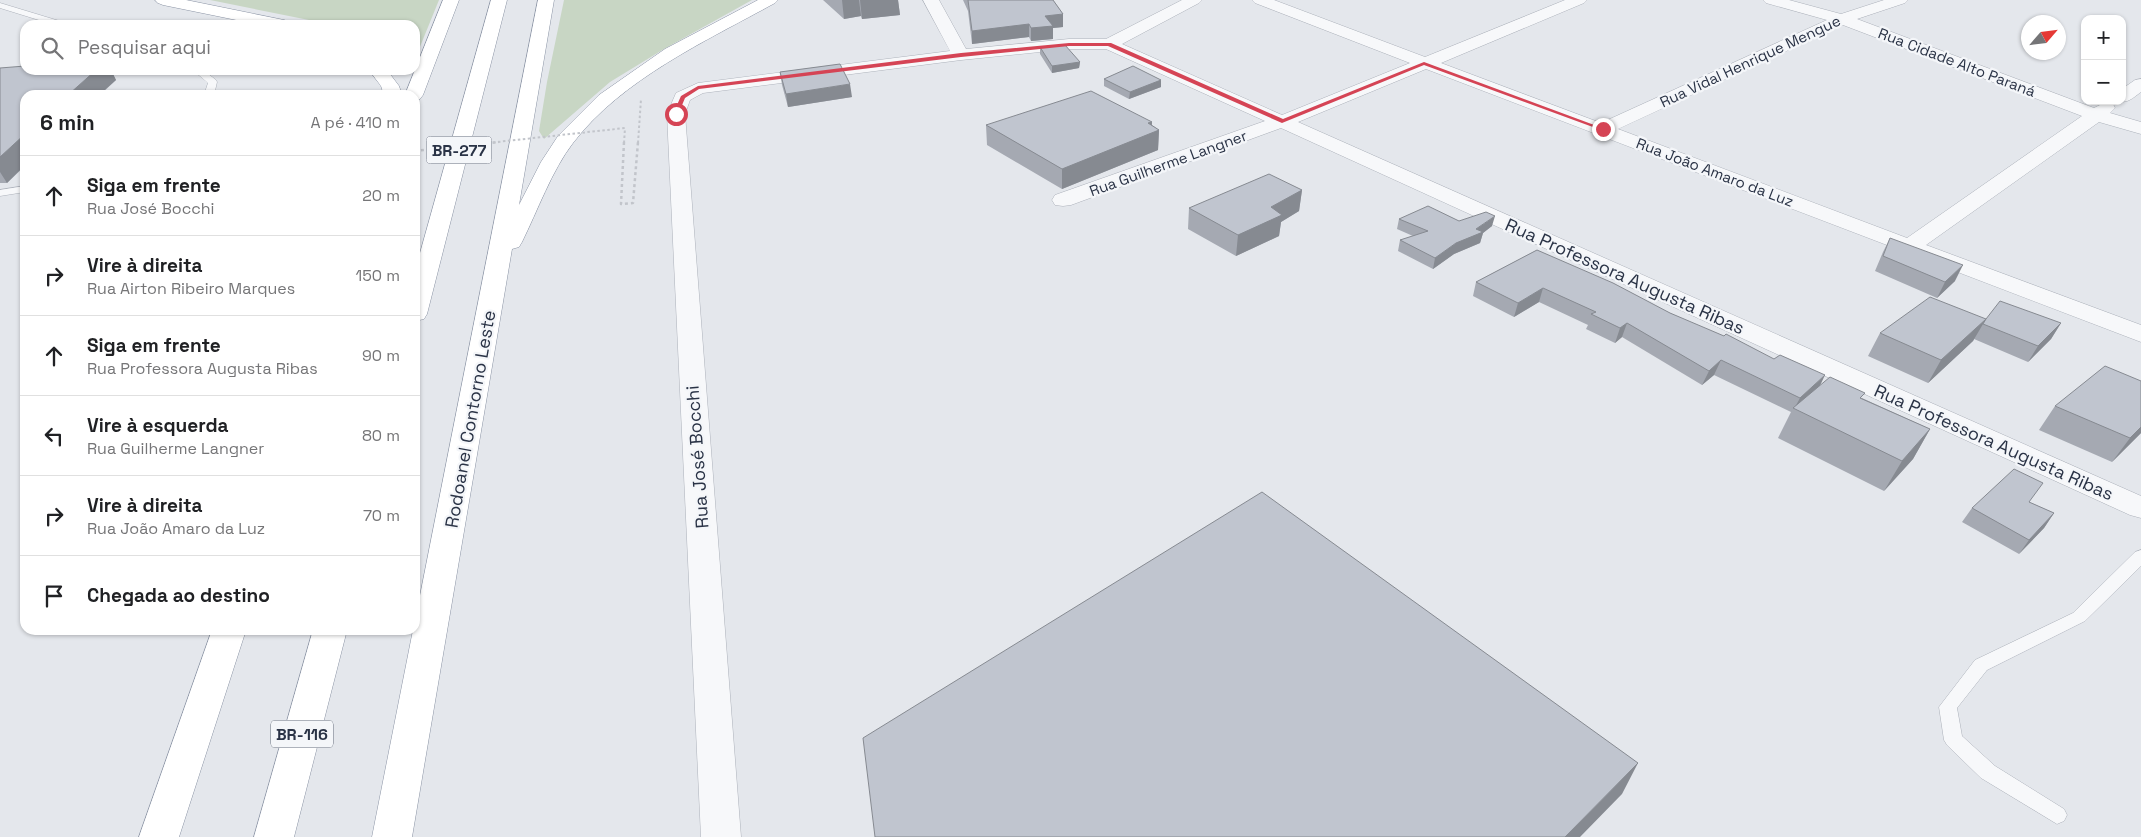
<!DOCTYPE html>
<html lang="pt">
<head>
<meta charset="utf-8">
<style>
	:root { --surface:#fff; --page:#f6f6f6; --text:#202124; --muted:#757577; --line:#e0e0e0 }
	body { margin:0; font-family:"Space Grotesk",sans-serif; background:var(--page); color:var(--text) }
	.controls { position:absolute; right:15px; top:15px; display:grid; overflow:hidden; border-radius:10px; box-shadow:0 1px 4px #0004 }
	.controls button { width:45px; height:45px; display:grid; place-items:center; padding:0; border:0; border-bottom:1px solid var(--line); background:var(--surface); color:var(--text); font:25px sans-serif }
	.compass { position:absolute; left:2021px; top:15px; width:45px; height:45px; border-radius:50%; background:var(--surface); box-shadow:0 1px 4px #0004; rotate:62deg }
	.stop { position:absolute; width:15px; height:15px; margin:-11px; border:4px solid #d54455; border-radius:50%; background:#fff }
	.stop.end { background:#d54455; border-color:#fff; box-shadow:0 1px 5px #0008 }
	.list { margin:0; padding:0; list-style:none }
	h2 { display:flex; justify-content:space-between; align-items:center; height:65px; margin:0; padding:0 20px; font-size:21px }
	h2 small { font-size:16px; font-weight:400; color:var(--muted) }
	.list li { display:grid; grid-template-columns:32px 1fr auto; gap:15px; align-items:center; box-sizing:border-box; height:80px; padding:0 20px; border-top:1px solid var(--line) }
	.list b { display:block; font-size:19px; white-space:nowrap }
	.list p { margin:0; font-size:16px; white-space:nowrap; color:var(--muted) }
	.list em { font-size:16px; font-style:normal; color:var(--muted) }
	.icon { flex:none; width:28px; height:28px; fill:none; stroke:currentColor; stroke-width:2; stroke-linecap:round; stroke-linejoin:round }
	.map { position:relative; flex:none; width:2141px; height:837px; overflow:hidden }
	.search { position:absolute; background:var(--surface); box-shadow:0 1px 4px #0004; left:20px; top:20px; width:400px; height:55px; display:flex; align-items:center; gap:12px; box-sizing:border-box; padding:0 18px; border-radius:15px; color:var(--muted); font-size:19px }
	.panel { position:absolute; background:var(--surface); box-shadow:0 1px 4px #0004; left:20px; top:90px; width:400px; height:545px; border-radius:15px }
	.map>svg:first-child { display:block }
	.green { fill:#c8d6c4 }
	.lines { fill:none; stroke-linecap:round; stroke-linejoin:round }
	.lane-casing { stroke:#acb1ba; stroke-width:1 }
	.street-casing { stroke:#acb1ba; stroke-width:1 }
	.highway-casing { stroke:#8a93a4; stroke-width:1 }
	.path-far1 { stroke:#c2c5cb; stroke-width:2; stroke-dasharray:2.5 2.5; stroke-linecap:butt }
	.path { stroke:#c2c5cb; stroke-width:2.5; stroke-dasharray:3 3; stroke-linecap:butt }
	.lane { fill:#f7f8fa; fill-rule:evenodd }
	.street { fill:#f7f8fa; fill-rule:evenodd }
	.highway { fill:#fff; fill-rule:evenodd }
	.path-bridge-far1 { stroke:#c2c5cb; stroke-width:2; stroke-dasharray:2.5 2.5; stroke-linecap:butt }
	.path-bridge { stroke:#c2c5cb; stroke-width:2.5; stroke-dasharray:3 3; stroke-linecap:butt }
	.wall { fill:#a5a9b2 }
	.shaded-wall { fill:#868a91 }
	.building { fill:#c0c5cf; stroke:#868a91 }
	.route { fill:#d54455 }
	.labels { text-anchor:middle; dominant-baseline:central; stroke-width:4.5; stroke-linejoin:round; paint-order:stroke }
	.far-street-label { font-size:15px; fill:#2a3346; stroke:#f4f6f9 }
	.shield { fill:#f4f6f9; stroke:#676e7c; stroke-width:1 }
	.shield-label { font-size:16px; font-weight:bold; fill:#2a3346 }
	.street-label { font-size:18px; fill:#2a3346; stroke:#f4f6f9 }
</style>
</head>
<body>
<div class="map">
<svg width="2141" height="837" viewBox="0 0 2141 837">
	<rect width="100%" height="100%" fill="#e4e7ec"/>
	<!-- green -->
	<path class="green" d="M210 0H439L415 59V25H323L309 20Z
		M564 0H752L664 49 610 82 544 139 539 131 547 82Z"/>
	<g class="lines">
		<defs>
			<path id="lane" d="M0 3 66 23 67 25H55L0 8Z
				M193 70H203L216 80 217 82 214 95H204L208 83Z
				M25 186V192L0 196V190Z
				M2141 550V566L2085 621 1987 670 1957 708 1962 736 1995 766 2064 809 2067 815 2064 821 2057 824 1981 778 1947 745 1944 740 1939 707 1975 660 2073 613 2135 552Z"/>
			<path id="street" d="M923 0H939L966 49 1069 39H1106L1182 0H1202L1199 3 1122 44 1282 115 1410 63 1255 3 1252 0H1274L1425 57 1565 0H1587L1584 3 1441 63 1601 123 1827 20 1766 3 1763 0H1789L1841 14 1884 0H1908L1905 3 1857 19 2094 108 2106 102 2113 104 2115 108 2110 113 2141 122V134L2099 122 1926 245 2141 325V342L1426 69 1298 122 2141 496V518L2130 515 1281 128 1071 205 1063 206 1055 205 1052 200 1055 195 1265 121 1106 49H1069L961 60 703 93 690 100 685 114 741 837H701L667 114 676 93 698 83 950 51ZM1843 25 2082 116 1907 238 1618 129Z
				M2141 79V92C2133 98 2127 104 2117 101H2122V89L2135 80Z"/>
			<path id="highway" d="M155 0H186L284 20 290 22 292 25H261L163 5 158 3Z
				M443 0H459L423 95 420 99 415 100V95H405Z
				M491 0H507L427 314 424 319 415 321V271Z
				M538 0H554L519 205 541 162 558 136 599 95 665 49 758 0H778L775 3C706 41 622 79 573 143 552 170 537 212 522 242L519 247 512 249 412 837H372L413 630H415V621Z
				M369 70H387L399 86 402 95H384L381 86Z
				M212 630H246L179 837H139Z
				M313 630H347L294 837H254Z"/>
		</defs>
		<!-- lane casing -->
		<use href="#lane" class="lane-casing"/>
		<!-- street casing -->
		<use href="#street" class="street-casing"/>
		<!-- highway casing -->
		<use href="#highway" class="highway-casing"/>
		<!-- path-far1 -->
		<path class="path-far1" d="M624 143 625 128
			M638 143 641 99"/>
		<!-- path -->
		<path class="path" d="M624 142 621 204 633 203 638 142"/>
		<!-- lane -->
		<use href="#lane" class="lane"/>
		<!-- street -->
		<use href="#street" class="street"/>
		<!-- highway -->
		<use href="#highway" class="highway"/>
		<!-- path-bridge-far1 -->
		<path class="path-bridge-far1" d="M488 143 625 128"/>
		<!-- path-bridge -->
		<path class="path-bridge" d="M415 151 499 142"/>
	</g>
	<!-- wall -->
	<path class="wall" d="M823 0H898L900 15 862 19 861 16 844 19Z
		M963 0H1053L1063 14V27L1053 28V39L1031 41 1029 37 972 44 968 11Z
		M1040 47 1080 62 1079 68 1052 73 1040 54Z
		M0 68 25 70H111L116 80 7 183H0Z
		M780 72 852 97 788 107 782 85Z
		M1104 79 1161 80V87L1129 99 1104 86Z
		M1152 122V125L1159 130 1158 150 1062 189 987 145 986 125Z
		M1302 190 1299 211 1281 222 1279 236 1236 256 1188 229 1189 208Z
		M1399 219 1459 221 1492 226 1483 233 1480 243 1454 254 1433 269 1398 251 1400 240 1413 236 1397 229Z
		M1890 238 1955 281 1937 298 1875 271 1883 252Z
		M1537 250 1670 313 1820 386 1862 398 1930 429 1913 459 1884 491 1778 438 1791 412 1714 375 1702 385 1622 337 1615 343 1586 329 1588 325 1539 302 1514 317 1473 296 1476 282Z
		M1986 319 2061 323 2051 339 2028 362 1974 339 1973 341 1928 383 1868 356 1880 333Z
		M2055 406 2141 433 2112 462 2039 430Z
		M2029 502 2054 513 2044 528 2019 554 1962 522 1972 508Z"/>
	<!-- shaded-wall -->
	<path class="shaded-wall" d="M842 0H859L861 16 844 19Z
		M860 0H898L900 15 862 19Z
		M1063 14V27L1053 28V39L1031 41V28L1045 16Z
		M1029 24V37L972 44V31Z
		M1080 62 1079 68 1052 73V66Z
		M96 70H111L116 80 99 95H68Z
		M1161 80V87L1129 99 1130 92Z
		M850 84 852 97 788 107 786 94Z
		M1152 122 1151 133 1159 130 1158 150 1062 189V169Z
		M25 134V165L7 183 0 172V157Z
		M1302 190 1299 211 1281 222 1279 236 1236 256 1238 235 1271 207Z
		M1495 216 1492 226 1483 233 1480 243 1454 254 1433 269 1435 258Z
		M1963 265 1955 281 1937 298 1945 282Z
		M1543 288 1539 302 1514 317 1518 303Z
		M1986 319 1973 341 1928 383 1941 360Z
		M1627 323 1622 337 1615 343 1620 328Z
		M2061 323 2051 339 2028 362 2038 346Z
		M1721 360 1714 375 1702 385 1709 371Z
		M1825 375 1818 390 1794 409 1800 398Z
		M2141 427V433L2112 462 2130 438Z
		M1930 429 1913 459 1884 491 1902 461Z
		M2054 513 2044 528 2019 554 2029 540Z
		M1638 763 1622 794 1580 837H1565Z"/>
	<!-- building -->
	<path class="building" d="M968 0H1053L1063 14 1045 16 1053 26 1031 28 1029 24 972 31Z
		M1065 45 1080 62 1052 66 1040 47Z
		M840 64 850 84 786 94 780 72Z
		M25 66V70H96L68 95H25V134L0 157V68Z
		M1133 66 1161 80 1130 92 1104 79Z
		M1091 91 1152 122 1148 123 1159 130 1062 169 986 125Z
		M1269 174 1302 190 1271 207 1282 215 1238 235 1189 208Z
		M1428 206 1459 221 1486 212 1495 216 1476 229 1483 232 1456 243 1435 258 1400 240 1428 231 1399 219Z
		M1890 238 1963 265 1945 282 1883 256Z
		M1537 250 1613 283 1670 313 1724 336 1726 334 1774 359 1780 355 1825 375 1800 398 1721 360 1709 371 1627 323 1620 328 1591 314 1596 312 1543 288 1518 303 1476 282Z
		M1930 297 1986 319 1941 360 1880 333Z
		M2000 301 2061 323 2038 346 1983 324 1986 319Z
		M2105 366 2141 381V427L2130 438 2055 406Z
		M1830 377 1865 393 1860 398 1930 429 1902 461 1793 408Z
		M2014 469 2043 483 2029 502 2054 513 2029 540 1972 508Z
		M1262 492 1638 763 1565 837H875L863 738Z"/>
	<!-- route -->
	<path class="route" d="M1069 43H1111L1283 119 1424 62 1605 129 1601 130 1424 65 1282 123 1108 46H1069L961 57 699 89 685 98 678 115 673 114 681 96 698 86 961 53Z"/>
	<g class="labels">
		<!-- far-street labels -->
		<g class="far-street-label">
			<text transform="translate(1750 61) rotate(-25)">Rua Vidal Henrique Mengue</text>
			<text transform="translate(1957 62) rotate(21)">Rua Cidade Alto Paraná</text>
			<text transform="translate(1168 163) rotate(-20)">Rua Guilherme Langner</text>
			<text transform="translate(1715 172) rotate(21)">Rua João Amaro da Luz</text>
		</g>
		<!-- shield labels -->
		<g class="shield">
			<rect x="426.5" y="136.5" width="65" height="27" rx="4"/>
			<rect x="271" y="720.5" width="62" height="27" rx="4"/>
		</g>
		<g class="shield-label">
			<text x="459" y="150">BR-277</text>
			<text x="302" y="734">BR-116</text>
		</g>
		<!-- street labels -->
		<g class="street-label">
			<text transform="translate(1625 276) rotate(24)">Rua Professora Augusta Ribas</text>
			<text transform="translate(470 419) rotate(-80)">Rodoanel Contorno Leste</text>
			<text transform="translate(1994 442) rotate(24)">Rua Professora Augusta Ribas</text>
			<text transform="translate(697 457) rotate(-94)">Rua José Bocchi</text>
		</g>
	</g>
</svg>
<div class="controls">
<button>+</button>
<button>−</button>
</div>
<svg class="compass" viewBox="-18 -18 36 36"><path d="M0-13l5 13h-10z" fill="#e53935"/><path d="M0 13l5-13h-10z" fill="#757577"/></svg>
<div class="stop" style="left:676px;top:114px"></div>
<div class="stop end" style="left:1603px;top:129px"></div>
<div class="search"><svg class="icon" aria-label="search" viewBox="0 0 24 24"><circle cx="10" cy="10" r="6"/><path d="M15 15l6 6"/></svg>Pesquisar aqui</div>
<section class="panel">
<h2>6 min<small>A pé · 410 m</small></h2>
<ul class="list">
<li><svg class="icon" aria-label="ahead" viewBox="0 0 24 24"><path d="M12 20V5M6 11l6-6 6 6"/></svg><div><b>Siga em frente</b><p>Rua José Bocchi</p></div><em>20 m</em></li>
<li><svg class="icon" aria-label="right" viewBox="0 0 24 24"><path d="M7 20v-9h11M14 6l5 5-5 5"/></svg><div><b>Vire à direita</b><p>Rua Airton Ribeiro Marques</p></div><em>150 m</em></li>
<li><svg class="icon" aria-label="ahead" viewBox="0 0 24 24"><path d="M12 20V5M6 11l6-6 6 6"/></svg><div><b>Siga em frente</b><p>Rua Professora Augusta Ribas</p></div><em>90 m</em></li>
<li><svg class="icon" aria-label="left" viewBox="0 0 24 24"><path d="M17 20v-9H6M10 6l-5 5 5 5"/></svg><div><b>Vire à esquerda</b><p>Rua Guilherme Langner</p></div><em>80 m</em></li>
<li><svg class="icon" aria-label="right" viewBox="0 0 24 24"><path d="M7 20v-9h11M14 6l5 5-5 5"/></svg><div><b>Vire à direita</b><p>Rua João Amaro da Luz</p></div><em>70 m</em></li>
<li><svg class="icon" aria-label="arrive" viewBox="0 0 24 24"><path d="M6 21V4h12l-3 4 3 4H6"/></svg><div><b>Chegada ao destino</b></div></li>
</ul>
</section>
</div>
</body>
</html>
